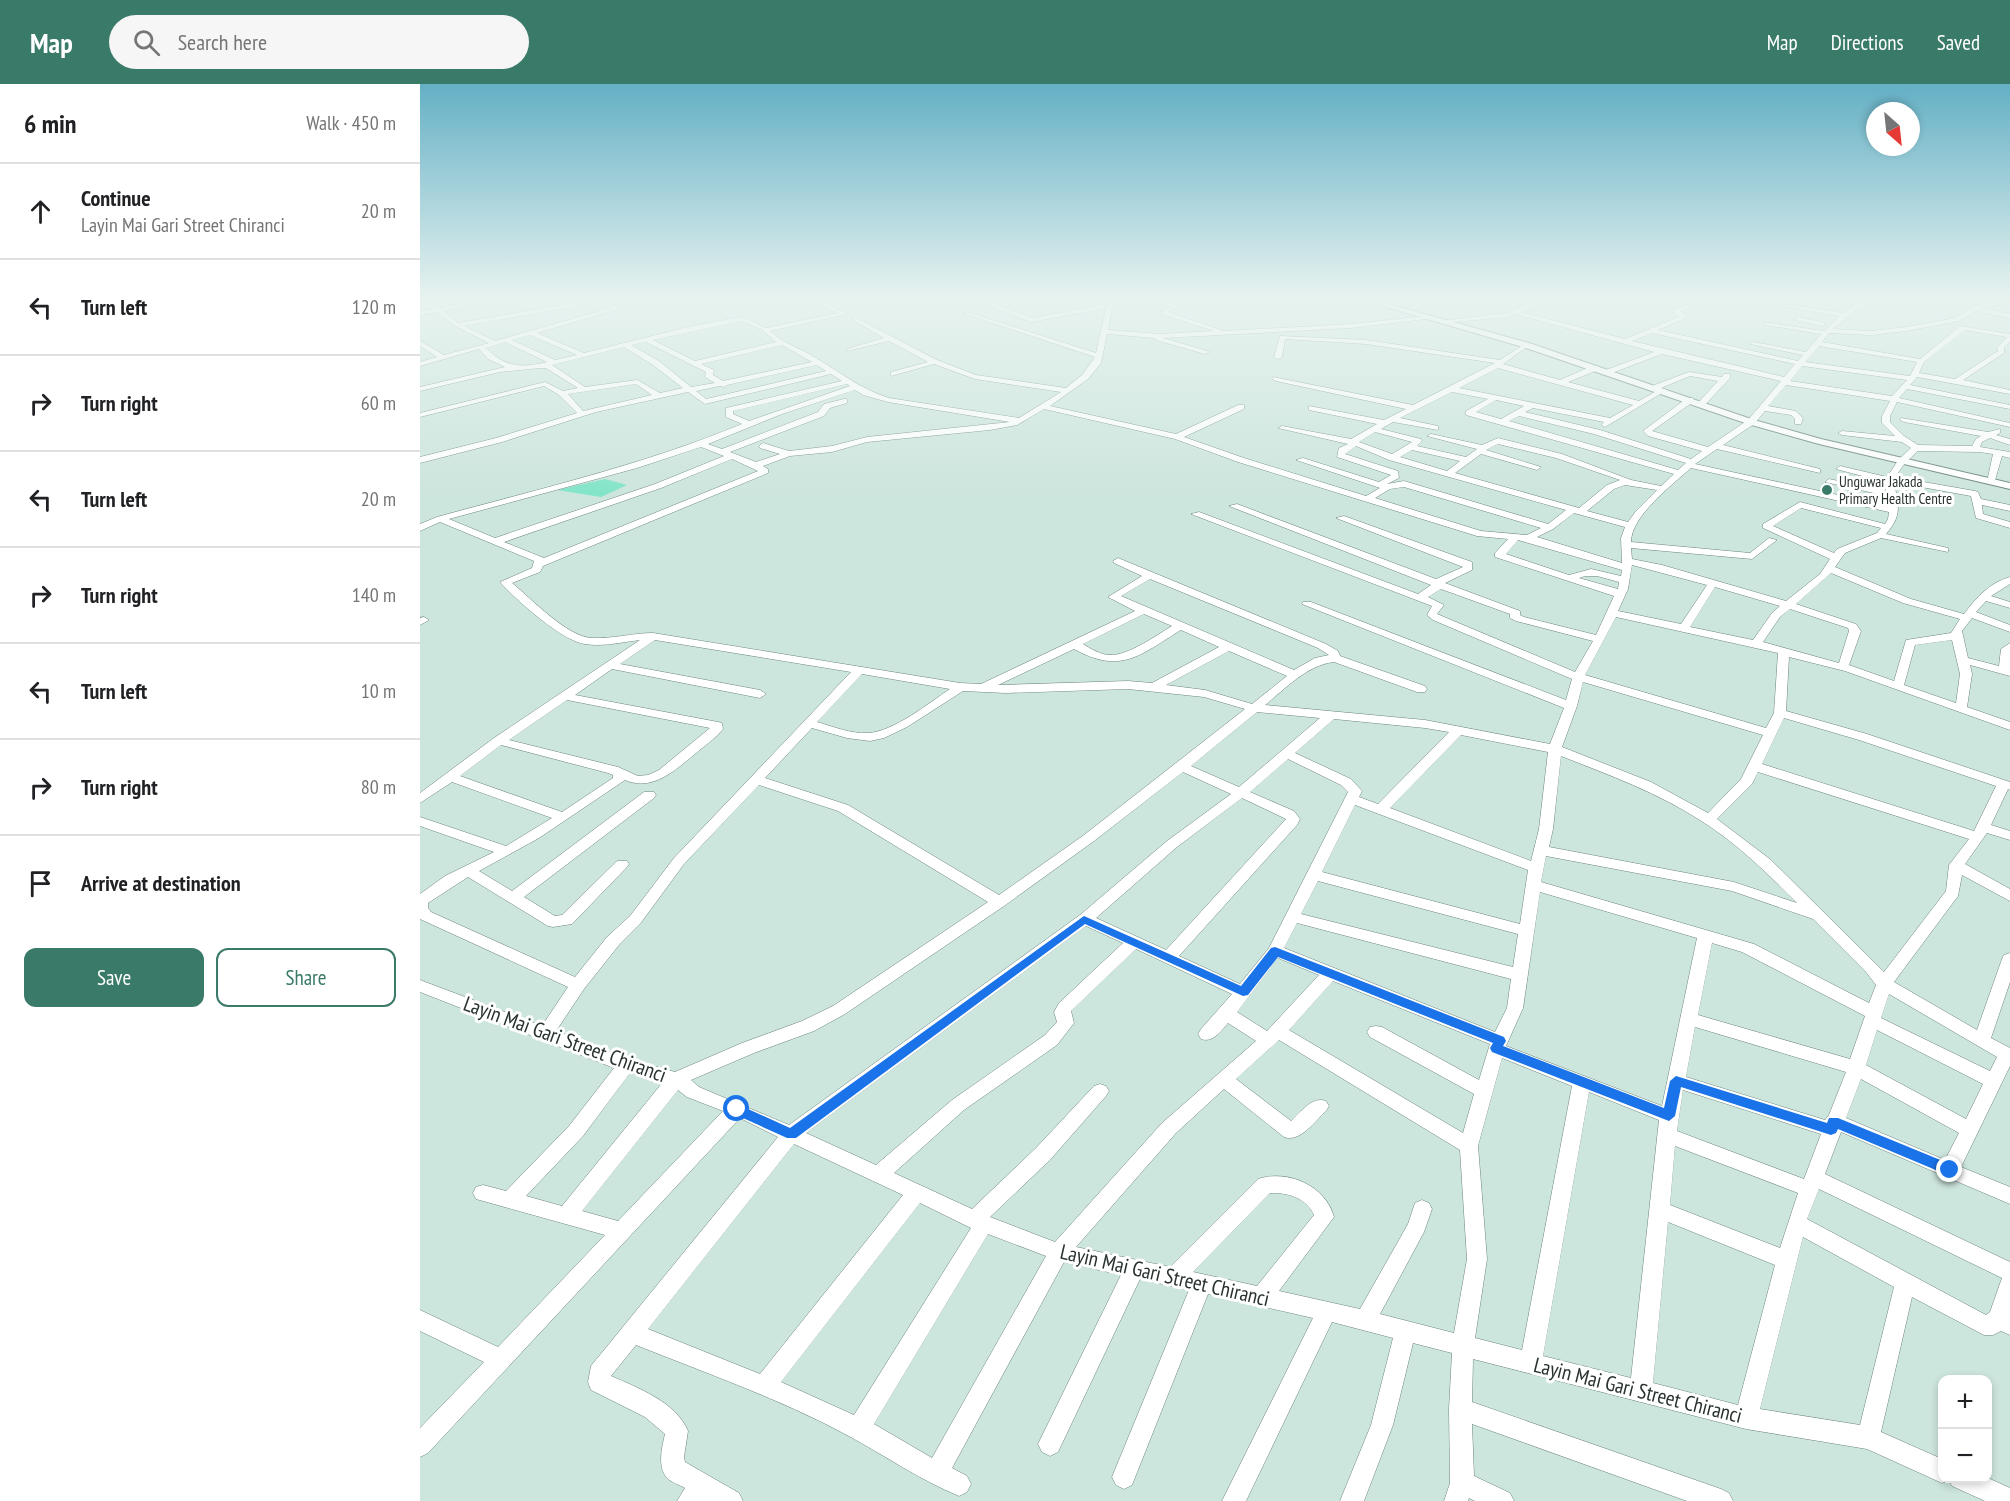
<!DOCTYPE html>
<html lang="en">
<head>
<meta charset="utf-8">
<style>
	:root { --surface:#fff; --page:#f6f6f6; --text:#202124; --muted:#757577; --line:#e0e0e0; --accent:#3a7a69 }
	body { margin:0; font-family:"PT Sans Narrow",sans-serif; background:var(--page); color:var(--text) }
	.controls { position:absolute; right:18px; bottom:18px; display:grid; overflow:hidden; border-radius:12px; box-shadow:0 3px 9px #0003 }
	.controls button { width:54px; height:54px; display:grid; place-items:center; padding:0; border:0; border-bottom:2px solid var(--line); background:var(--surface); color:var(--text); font:30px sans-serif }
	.compass { position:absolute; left:1446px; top:18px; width:54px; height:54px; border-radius:50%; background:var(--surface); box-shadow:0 3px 9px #0003; rotate:153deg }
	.stop { position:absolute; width:18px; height:18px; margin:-14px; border:4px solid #1a73e8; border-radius:50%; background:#fff }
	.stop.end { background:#1a73e8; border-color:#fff; box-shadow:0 2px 6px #0008 }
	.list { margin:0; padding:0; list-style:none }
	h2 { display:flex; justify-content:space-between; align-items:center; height:78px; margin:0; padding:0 24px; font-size:26px }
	h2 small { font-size:20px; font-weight:400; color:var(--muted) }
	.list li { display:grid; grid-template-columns:39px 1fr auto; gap:18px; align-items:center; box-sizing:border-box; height:96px; padding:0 24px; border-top:2px solid var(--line) }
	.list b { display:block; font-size:22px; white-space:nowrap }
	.list p { margin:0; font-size:20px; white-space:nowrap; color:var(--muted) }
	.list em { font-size:20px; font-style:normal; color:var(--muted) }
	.actions { display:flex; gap:12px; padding:18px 24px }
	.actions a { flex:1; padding:14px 0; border:2px solid var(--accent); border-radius:12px; text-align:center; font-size:21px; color:var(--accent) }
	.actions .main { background:var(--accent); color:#fff }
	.icon { flex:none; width:33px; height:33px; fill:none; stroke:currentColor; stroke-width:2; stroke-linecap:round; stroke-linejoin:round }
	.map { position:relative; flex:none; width:1590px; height:1417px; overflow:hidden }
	header { display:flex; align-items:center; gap:36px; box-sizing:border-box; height:84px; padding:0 30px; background:var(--accent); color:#fff }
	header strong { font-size:28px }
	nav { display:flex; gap:33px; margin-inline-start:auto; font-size:21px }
	.search { width:420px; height:54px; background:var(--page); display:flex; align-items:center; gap:15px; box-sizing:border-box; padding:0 21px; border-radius:33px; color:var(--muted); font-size:22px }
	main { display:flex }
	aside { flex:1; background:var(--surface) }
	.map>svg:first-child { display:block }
	.green { fill:#82e4c8 }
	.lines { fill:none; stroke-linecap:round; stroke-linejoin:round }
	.minor-casing { stroke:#6e867e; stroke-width:1 }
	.tertiary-casing { stroke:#6e867e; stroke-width:2 }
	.minor { fill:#fff; fill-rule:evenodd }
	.tertiary { fill:#fff; fill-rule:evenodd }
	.route { fill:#1a73e8 }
	.poi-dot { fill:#3a7a69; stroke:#fff; stroke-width:2 }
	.labels { text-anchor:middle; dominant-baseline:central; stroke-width:6; stroke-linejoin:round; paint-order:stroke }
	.far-poi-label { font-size:15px; fill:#28322f; stroke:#fff; text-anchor:start }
	.near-street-label { font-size:21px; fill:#28322f; stroke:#fff }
</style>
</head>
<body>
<header>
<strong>Map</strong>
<div class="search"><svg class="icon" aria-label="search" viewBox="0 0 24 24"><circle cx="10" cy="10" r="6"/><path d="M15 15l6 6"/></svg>Search here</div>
<nav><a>Map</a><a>Directions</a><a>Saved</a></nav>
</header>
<main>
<aside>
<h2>6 min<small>Walk · 450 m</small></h2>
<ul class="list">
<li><svg class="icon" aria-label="ahead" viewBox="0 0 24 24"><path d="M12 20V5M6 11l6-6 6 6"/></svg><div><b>Continue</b><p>Layin Mai Gari Street Chiranci</p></div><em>20 m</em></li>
<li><svg class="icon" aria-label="left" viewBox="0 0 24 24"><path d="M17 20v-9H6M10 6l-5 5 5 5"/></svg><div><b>Turn left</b></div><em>120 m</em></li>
<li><svg class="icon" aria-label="right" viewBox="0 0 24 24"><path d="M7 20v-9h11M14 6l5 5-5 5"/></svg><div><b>Turn right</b></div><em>60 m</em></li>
<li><svg class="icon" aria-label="left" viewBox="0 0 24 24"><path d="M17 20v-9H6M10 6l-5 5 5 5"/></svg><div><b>Turn left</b></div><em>20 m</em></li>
<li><svg class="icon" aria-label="right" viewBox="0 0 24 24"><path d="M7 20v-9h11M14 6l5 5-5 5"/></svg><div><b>Turn right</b></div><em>140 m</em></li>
<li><svg class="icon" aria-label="left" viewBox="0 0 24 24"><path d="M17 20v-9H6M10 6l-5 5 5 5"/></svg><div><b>Turn left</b></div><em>10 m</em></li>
<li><svg class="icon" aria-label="right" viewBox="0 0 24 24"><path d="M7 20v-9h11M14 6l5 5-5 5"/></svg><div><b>Turn right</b></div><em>80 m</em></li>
<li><svg class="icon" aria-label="arrive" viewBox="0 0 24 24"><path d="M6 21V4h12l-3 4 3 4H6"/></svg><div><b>Arrive at destination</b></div></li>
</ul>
<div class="actions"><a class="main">Save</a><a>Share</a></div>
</aside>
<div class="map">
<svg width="1590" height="1417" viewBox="0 0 1590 1417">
	<rect width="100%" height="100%" fill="#cce5dd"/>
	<!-- green -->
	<path class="green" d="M185 395 207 401 181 413 137 406Z"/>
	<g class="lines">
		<defs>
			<path id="minor" d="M0 214H7L19 224 74 214H88L23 227 38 239 176 215 186 216 196 223 227 214H237L117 249 164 269 272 242 322 233 346 244 418 229 387 216 400 214 396 216 428 230 350 247C361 258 377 263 391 271 417 286 440 305 469 314L599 334 641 308 555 295 514 280 471 292V288L508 278 469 257 427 267V265L464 254 431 235 436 234 517 276 556 291 646 304 662 291 675 273 542 229 547 228 676 269 686 224 611 238 549 214H558L612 234 687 220 688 214H694L688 246 741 250 794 247 744 231 741 228 751 223 715 214H727L759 221V223L748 228 804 247 931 240 1008 232 1006 235 931 244 743 254 787 267 789 268 785 270 736 256 735 254 687 250 681 279 668 295 630 322 756 350 818 321H824V325L764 353 824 374 946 412 960 404 876 376 883 374 959 398 971 391 917 373 919 364 928 360 858 344 862 342 931 355 957 340 889 326V322L964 336 986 325 856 297 852 295 853 293 993 321 1075 279 946 260 865 255 862 273 858 275 854 273 860 252 946 256 1080 276 1106 259 1108 262 1083 280 1140 296 1172 282H1178V286L1148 298 1219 317 1240 305 1232 306V302L1269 288 1302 293 1304 290H1310V294L1284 322 1277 320 1298 297 1270 292 1241 304 1247 306 1185 343 1181 341 1184 338 1113 324 1105 328 1180 346 1271 375 1282 367 1228 352 1223 347 1267 314H1273V318L1232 347 1288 363 1328 336 1361 297 1242 270 1189 290 1185 288 1186 286 1234 268 1095 230 1088 233 1023 239 1020 237 1087 229 1103 222 1075 214 1109 219 1120 214H1128L1101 228 1205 255 1259 233 1253 228V226L1282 214H1291L1260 227 1266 232V234L1238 246 1378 277 1383 271 1330 260 1333 258 1386 268 1401 250 1345 241 1343 238 1404 247 1420 232 1311 214H1326L1424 229 1443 214H1451L1413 245 1451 247 1486 243 1535 234 1555 222 1590 215V219L1562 224 1590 230V234L1556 227 1539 237 1486 247 1451 251 1409 249 1402 258 1500 275 1538 244 1534 243V241L1590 250V258L1584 264V269L1543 296 1590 306V310L1497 293 1490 301 1590 321V325L1487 305 1479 314 1590 339V343L1477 318 1470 332V338L1484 352 1498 361 1552 362 1556 355 1561 352 1484 338 1480 336 1481 334 1568 348 1580 345V349L1576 351 1590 355V361L1570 354 1562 358 1560 363 1590 368V374L1582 372 1574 400 1567 398 1573 370 1559 368 1498 367 1485 379 1475 393 1555 407 1558 408 1561 415 1590 421V427L1562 421 1563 430 1590 438V444L1556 434 1551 412 1474 398C1478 421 1483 431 1466 450L1528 464V468L1461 454 1425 469 1415 483 1491 515 1544 530C1557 513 1569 499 1590 493V500L1571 512 1590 518V524L1566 517 1556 528 1590 541V548L1552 534 1542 547 1548 574 1579 582 1581 565 1590 559V592L1550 581 1552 590 1547 623 1590 638V646L1425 587 1369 573 1366 627 1447 650 1590 698V706L1588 705 1571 741 1590 747V756L1567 749 1545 780 1590 805V817L1542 791 1538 812 1474 898 1557 946 1582 875 1584 871 1590 869V898L1571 954 1590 964V982L1541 1083 1590 1103V1120L1421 1048 1405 1090 1590 1178V1251L1581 1247 1573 1251H1564L1492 1213 1461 1348 1522 1375V1394H1568L1590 1404V1417H1565L1532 1402 1529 1396 1522 1399 1447 1365 1326 1345 1053 1275 1052 1318 1301 1405 1309 1409 1313 1417H1267L1052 1340 1054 1392 1090 1409 1094 1417H1055L1049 1414 1048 1417H1024L1030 1399 1029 1325 1032 1269 993 1259 973 1341 944 1417H920L951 1341 973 1254 912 1238 826 1417H802L893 1234 788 1210 712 1401 704 1405 696 1401 692 1393 769 1206 720 1195 638 1368 630 1372 622 1368 618 1360 701 1191 644 1178 532 1384 547 1392 551 1400 547 1408 539 1412C500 1396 464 1371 427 1351 360 1315 286 1289 216 1261L191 1292C218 1304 256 1318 268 1347L264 1373 265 1378 319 1409 323 1417H257L265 1404C260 1401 251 1398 247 1394 237 1382 242 1363 245 1350L225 1333 171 1306 168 1298 171 1282 358 1053 320 1034 8 1369 0 1373V1344L64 1278 0 1247V1226L78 1263 185 1151 56 1115 53 1109 56 1103 63 1101 86 1107 149 1042 194 984 0 908V896L122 942 148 903 0 835V810L25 792 74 768 0 742V733L86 762 132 734 32 698 0 719V709L74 654 220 556C202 558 183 563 165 560 142 557 95 515 80 498L112 484 114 477 20 438 0 447V440L17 433C119 405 223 381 322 340L306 333V324L422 297 411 290 285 320 268 308 176 328 82 358 0 379V373L76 354 157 329 139 311 124 302 0 333V329L125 298 143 307 158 304 126 284H120L80 288 0 307V303L85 283 68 275 59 265 0 282V278L17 273 0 262V257L24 271 69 259 35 242 17 228 0 231V227L13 225ZM176 219H183L190 224 75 257 44 242ZM321 237 341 245 356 258 275 277 233 256ZM1545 246 1587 253 1577 264 1578 267 1535 295 1499 289 1504 278ZM1232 249 1375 280 1364 293 1212 257ZM110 251 157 271 135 276 92 256ZM85 258 127 278C101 284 86 284 66 264ZM226 258 286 288 285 293 295 299 271 303 239 277 211 261ZM362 261 392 278 303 297 293 291 294 286 281 280ZM1399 262 1497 278 1490 292 1385 278ZM204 263 233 281 263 304 240 309 217 296 165 303 132 281ZM397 281 406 287 286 315 276 307 300 302 304 303 307 301ZM1382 282 1487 296 1472 312 1370 297ZM1078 284 1213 321 1190 334 1039 304ZM216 300 232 311 163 327 148 310ZM427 300 430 302 329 337 313 330V327ZM1366 301 1470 317 1462 332V339L1475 352 1422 347 1418 349 1422 351 1482 358 1491 364 1479 375 1467 393 1420 382 1416 385 1465 398 1466 407 1409 395 1405 398 1467 412 1469 422 1275 380 1297 365 1400 389V385L1303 361 1334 340 1345 327 1371 331 1375 335V340H1381L1383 334 1376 327 1348 322ZM435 306 443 311 468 318 590 338 447 353 412 362 369 367 343 359 339 362 340 364 360 370 336 378 310 368 404 332 410 324 427 319V315H424L404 320 398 328 302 365 288 360 362 330ZM1032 308 1068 315 1046 327V331L1254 390 1241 402 1211 396 1142 370 1078 354 1062 361 1011 350 1007 352 1057 365 1046 373 997 362 1002 357 1001 355 961 345 973 338 1018 346V342L980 334ZM1076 316 1104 322 1081 335 1056 328ZM624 325 755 355 818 378 1057 452 1088 455 1075 469V473L1194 512 1176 551 1104 533 1100 531V527L1025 499 1052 486V478L924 432 916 434 1043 483 1016 495 817 420 809 422 1011 501 998 510 779 428 771 430 1012 522 1007 531 1013 536 1152 595 1146 616 891 518H883L882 520 1144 624 1130 660 1005 636 845 621C865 605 887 581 914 578L997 608H1005L1007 605 1005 602 920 572 918 567 906 560 698 474 693 477 694 479 722 492 688 513 715 527 561 600 540 599 233 549C213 549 193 555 172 554 147 553 112 515 92 499L120 488 123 482 348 389V385L343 382 370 372 412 368 447 358 570 346 597 341ZM1099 332 1174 350 1266 379 1258 386 1089 337ZM955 348 992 358 972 370 939 358ZM1078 360 1136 374 1200 396 1187 401 1159 424 1035 389 1061 370 1117 386 1121 383 1066 366ZM936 362 969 376 1146 426 1128 440 984 397 967 400 979 394 978 387 925 370ZM281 363 304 372 235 400 75 454 29 435 217 384ZM992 366 1040 377 1027 387 980 373ZM312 375 338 387 124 474 84 458 241 404ZM1271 384 1469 428 1468 435 1465 440 1380 418 1343 440V444L1410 475 1400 490 1366 517 1242 481 1212 475 1211 464 1332 475 1357 456 1349 454 1330 469 1211 458C1211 432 1252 401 1271 384ZM1205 401 1237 406 1216 427 1208 438 1167 427 1194 405ZM984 403 1121 444 1107 451 1061 447 955 414 970 405ZM1381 424 1461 444 1457 449 1417 465 1414 469 1353 442ZM1154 429 1205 443 1201 454 1202 479 1117 453 1133 445ZM1098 456 1202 486 1201 492 1171 485 1149 491 1086 470ZM1212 481 1287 501 1261 540 1198 527 1208 505ZM1411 489 1483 519 1540 535 1531 549 1486 556 1474 597 1429 581 1441 547 1436 540 1376 520ZM1165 492H1177L1199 498 1198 505 1159 494ZM730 495 898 564 909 571 895 574 874 586 701 512ZM1295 503 1360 522 1352 529 1333 556 1270 543ZM1021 505 1090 530V534L1096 537 1173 557 1155 588 1017 530 1024 521 1008 513ZM1370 525 1428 544 1429 547 1419 579 1343 558 1360 533ZM724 530 752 542C737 551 708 572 690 571 681 571 671 565 663 560ZM1196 533 1358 569 1354 629 1346 644 1165 591ZM761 546 799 563 732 599 708 597 578 601 654 565C701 591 720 571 761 546ZM235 556 431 588 254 774 210 832 187 853 155 893 11 828 8 824V819L48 793 128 842 133 843 152 840 207 783 209 780 207 777H197L142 831 135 832 104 813 234 714 236 711 234 708H224L92 807 59 787 119 754 205 696C233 708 255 686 275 670 284 662 296 654 303 645L302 639 298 638 155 611 192 585 340 614 346 610 340 606 200 580ZM1532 556 1540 590 1536 619 1484 601 1495 561ZM809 567 867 592 832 620 785 606 746 601ZM442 590 530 605C509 619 473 648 448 649 431 650 414 643 397 638ZM1163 598 1343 651 1321 695 1288 729 1231 698 1142 663 1157 622ZM708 605 784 613 825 625 664 751 579 811 428 721 345 694 392 644 427 654 450 657 464 654 487 643 543 607 586 609ZM147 616 290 644 239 686 228 691 218 692 198 683 89 656ZM837 628 900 634 819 703 771 682ZM1364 634 1439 656 1576 702 1554 747 1342 680ZM914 635 1005 644 1029 648 958 720 939 713 942 707 931 695 875 669ZM1041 651 1128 668 1119 745 1111 777 970 724ZM81 661 188 689 193 691V694L142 728 40 692ZM1141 672C1189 691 1239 709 1283 738 1318 760 1348 790 1377 819L1314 798 1129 763 1133 745ZM868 675 921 701 928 708 849 864 820 900 759 872 877 741 880 735 874 727 830 708ZM763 688 811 710 747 757 660 831 369 1041 279 1003 271 996 334 969 394 947 425 930 584 822 674 757ZM1338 688 1549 755 1529 781 1526 807 1464 888 1351 776 1297 735 1332 700ZM339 701 418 727 568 818 413 922 382 937 322 959 255 988 209 975 136 947 164 905 199 861 220 840 264 780ZM822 714 866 735 746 866 676 834 757 763ZM935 721 1108 786 1100 840 902 788ZM1126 772 1312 807 1393 835 1446 888 1456 901 1449 919 1334 860 1121 798ZM898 797 1098 850 1093 883 881 830ZM1120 808 1277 854 1242 1022 1086 962 1103 924ZM877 839 1091 895 1087 924 1075 948 864 864ZM666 842 703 859 639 919 634 928 637 938 625 951 532 1016 456 1081 386 1049ZM1292 859 1322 868 1445 932 1430 975 1278 931ZM716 865 812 910 781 945 778 950 781 955C793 959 800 948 808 939L836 957 742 1039 635 1158 570 1133 630 1076 686 1012 689 1007 686 1002 680 1000 674 1002 616 1064 552 1125 474 1089 544 1026 637 961 654 939 651 927ZM858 874 899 891 847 947 817 928ZM913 897 1070 960 1059 996 962 943 956 942 950 943 947 948 950 953 1054 1010 1043 1049 869 946ZM1469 910 1577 973 1570 987 1461 934ZM1275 943 1426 988 1409 1031 1405 1036 1266 993ZM1457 946 1563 1000 1546 1035 1446 981ZM859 956 1040 1066 1047 1175 1034 1249 960 1230 1004 1148 1012 1125 1009 1119 1002 1116 995 1119 988 1140 940 1225 859 1207 914 1133C906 1102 868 1085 838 1095L750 1183 656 1163 756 1049 804 1005 864 1053C880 1059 895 1037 906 1027L909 1022 906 1017C892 1012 881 1028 871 1037L816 995ZM1082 974 1152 1002 1102 1266 1055 1254 1067 1175 1058 1062ZM210 989 243 998 142 1122 106 1112 163 1052ZM1441 995 1539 1049 1525 1076 1426 1034ZM258 1006 267 1013 303 1027 198 1137 162 1127ZM1263 1006 1401 1050 1384 1095 1257 1047ZM1169 1008 1239 1036 1211 1294 1123 1272ZM374 1060 483 1111 340 1290 228 1245ZM1255 1062 1378 1109 1360 1164 1250 1121ZM1399 1105 1582 1194 1570 1228 1566 1231 1387 1135ZM850 1109C867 1108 887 1114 894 1131L837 1202 773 1188ZM500 1119 551 1144 434 1331 361 1298ZM1248 1138 1355 1181 1318 1321 1233 1299ZM568 1150 626 1172 512 1374 454 1340ZM1383 1153 1474 1203 1440 1341 1340 1325Z
				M641 214H652L638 217V215Z
				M1377 233 1402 238 1405 240 1402 242 1375 236Z
				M4 533 9 536 0 541V534Z"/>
			<path id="tertiary" d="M935 214H947L1109 259 1334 336 1401 355 1590 399V405L1399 360 1328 340 1103 263Z"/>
		</defs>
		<!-- minor casing -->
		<use href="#minor" class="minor-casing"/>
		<!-- tertiary casing -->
		<use href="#tertiary" class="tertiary-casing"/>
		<!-- minor -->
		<use href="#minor" class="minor"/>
		<!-- tertiary -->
		<use href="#tertiary" class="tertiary"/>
	</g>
	<!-- sky -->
	<linearGradient id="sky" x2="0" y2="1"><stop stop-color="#64b0c5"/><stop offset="0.52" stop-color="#e8f3f0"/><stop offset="1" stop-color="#e8f3f0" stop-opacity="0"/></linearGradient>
	<rect width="1590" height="412" fill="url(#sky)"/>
	<!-- route -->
	<path class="route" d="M664 832 821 902 851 864 855 863 1084 953 1086 957 1083 962 1244 1024 1250 997 1256 992 1407 1039 1409 1034H1418L1535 1082 1537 1086 1535 1091 1530 1092 1418 1045 1416 1049 1411 1051 1261 1003 1255 1032 1249 1037 1072 968 1070 964 1073 959 858 873 828 911 823 912 665 840 376 1054H367L312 1029 310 1025 317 1020 370 1044Z"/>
	<!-- markers -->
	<circle class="poi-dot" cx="1407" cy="406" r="6"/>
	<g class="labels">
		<!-- far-poi labels -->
		<g class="far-poi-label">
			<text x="1419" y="397">Unguwar Jakada<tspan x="1419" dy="17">Primary Health Centre</tspan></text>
		</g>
		<!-- near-street labels -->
		<g class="near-street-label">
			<text transform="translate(145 955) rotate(20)">Layin Mai Gari Street Chiranci</text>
			<text transform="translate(745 1191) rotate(13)">Layin Mai Gari Street Chiranci</text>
			<text transform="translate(1218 1306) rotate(14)">Layin Mai Gari Street Chiranci</text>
		</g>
	</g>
</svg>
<div class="controls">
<button>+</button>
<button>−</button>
</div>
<svg class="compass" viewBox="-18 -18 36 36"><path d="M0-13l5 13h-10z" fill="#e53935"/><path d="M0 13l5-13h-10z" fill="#757577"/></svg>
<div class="stop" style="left:317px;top:1025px"></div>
<div class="stop end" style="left:1530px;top:1086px"></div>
</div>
</main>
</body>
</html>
